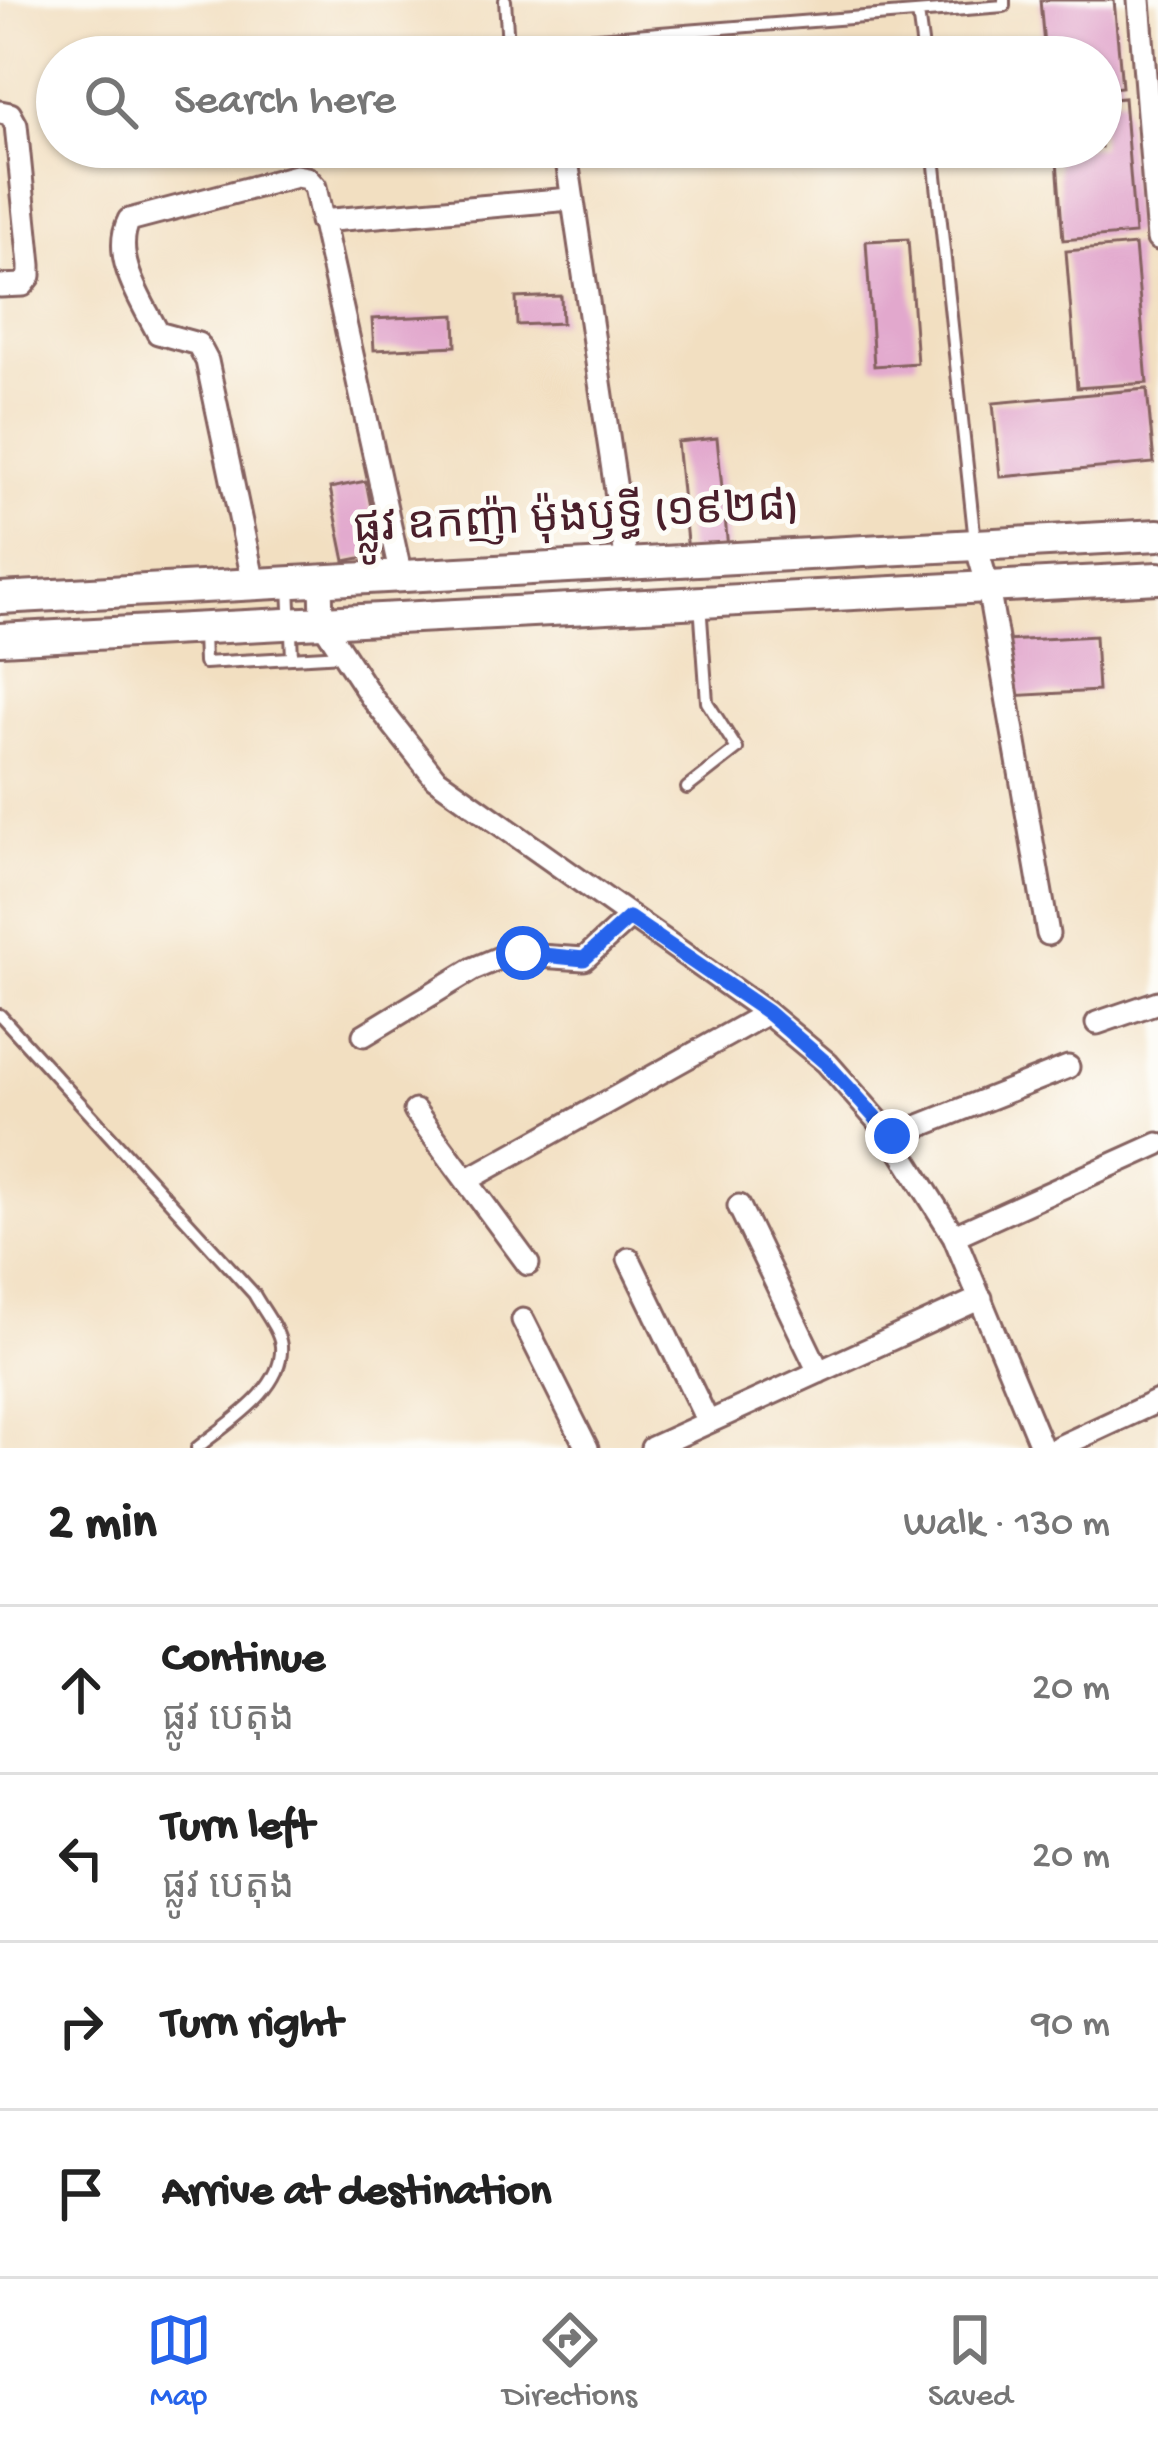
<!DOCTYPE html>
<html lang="en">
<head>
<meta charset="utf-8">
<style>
	:root { --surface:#fff; --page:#f6f6f6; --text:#222; --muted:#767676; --line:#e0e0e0; --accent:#2563eb }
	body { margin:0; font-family:"Gochi Hand","Noto Sans Khmer",sans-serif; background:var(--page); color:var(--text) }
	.stop { position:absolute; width:36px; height:36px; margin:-27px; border:9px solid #2563eb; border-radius:50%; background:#fff }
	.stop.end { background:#2563eb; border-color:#fff; box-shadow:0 3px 12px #0008 }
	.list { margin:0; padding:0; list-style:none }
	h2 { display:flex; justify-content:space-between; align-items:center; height:156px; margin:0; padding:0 48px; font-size:51px }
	h2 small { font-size:39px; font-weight:400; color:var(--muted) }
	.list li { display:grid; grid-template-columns:78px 1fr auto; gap:36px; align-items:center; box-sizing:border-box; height:168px; padding:0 48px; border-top:3px solid var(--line) }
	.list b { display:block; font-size:45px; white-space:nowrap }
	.list p { margin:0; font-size:39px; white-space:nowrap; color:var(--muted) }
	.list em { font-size:39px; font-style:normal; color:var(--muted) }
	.icon { flex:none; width:66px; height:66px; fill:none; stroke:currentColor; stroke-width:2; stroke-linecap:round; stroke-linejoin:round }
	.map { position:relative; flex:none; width:1158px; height:1448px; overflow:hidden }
	.search { position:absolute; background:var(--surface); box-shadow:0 3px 9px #0004; left:36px; right:36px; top:36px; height:132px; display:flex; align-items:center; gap:30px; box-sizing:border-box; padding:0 42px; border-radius:66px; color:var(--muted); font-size:45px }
	.sheet { height:828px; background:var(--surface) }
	nav { display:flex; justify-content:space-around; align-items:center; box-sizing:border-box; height:168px; border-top:3px solid var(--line); background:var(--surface); font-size:33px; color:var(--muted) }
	nav a { display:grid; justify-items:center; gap:6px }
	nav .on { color:var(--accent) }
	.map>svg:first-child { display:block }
	.building { fill:#e2a8cd }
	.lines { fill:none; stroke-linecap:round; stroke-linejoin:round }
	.lane-casing { stroke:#856260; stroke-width:16 }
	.street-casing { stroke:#856260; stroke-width:27 }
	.secondary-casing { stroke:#856260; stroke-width:36 }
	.lane { stroke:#fff; stroke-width:10 }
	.street { stroke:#fff; stroke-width:21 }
	.secondary { stroke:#fff; stroke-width:30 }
	.route { stroke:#2563eb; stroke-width:15 }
	.labels { text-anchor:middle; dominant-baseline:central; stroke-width:10; stroke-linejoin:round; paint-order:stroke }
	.street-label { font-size:45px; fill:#4a1f2b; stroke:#fdfcf7 }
</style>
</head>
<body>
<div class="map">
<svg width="1158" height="1448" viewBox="0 0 1158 1448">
	<rect width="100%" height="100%" fill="#fdfcf7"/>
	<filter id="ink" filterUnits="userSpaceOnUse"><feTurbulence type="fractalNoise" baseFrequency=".00833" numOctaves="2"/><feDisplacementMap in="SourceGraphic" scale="24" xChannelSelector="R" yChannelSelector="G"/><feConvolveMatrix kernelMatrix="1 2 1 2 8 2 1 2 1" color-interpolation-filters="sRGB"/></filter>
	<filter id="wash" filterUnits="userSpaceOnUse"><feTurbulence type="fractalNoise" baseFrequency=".004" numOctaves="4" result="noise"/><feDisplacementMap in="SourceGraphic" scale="48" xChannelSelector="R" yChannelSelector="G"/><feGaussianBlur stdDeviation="2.7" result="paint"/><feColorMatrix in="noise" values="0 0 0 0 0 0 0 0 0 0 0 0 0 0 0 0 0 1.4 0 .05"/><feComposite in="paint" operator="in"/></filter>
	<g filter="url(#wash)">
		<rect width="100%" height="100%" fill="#f2dfc1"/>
		<g id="blocks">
			<!-- building -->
			<path class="building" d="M1040 0H1114L1122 87 1101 89V57H1045Z
				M1124 98 1135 234 1063 240 1056 147H1101V100Z
				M908 239 917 363 874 366 866 241Z
				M1135 245 1147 383 1077 388 1066 251Z
				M561 296 562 323 517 325 516 298Z
				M455 315 456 346 374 350 372 319Z
				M1147 389 1154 463 1000 477 993 403Z
				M717 438 728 548 688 552 677 442Z
				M366 481 380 554 345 561 330 488Z
				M1095 636 1098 691 1009 696 1006 641Z"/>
		</g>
	</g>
	<g filter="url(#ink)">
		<use href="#blocks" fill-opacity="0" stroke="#856260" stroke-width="3"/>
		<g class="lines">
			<defs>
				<path id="lane" d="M505 0 508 45 1004 6V0
					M918 13 924 57
					M933 147 975 542
					M289 584 292 658
					M203 632 204 663 343 655
					M687 788 737 749 707 702 700 603
					M0 1015 254 1294C262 1309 279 1329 281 1346 284 1390 227 1423 197 1448"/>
				<path id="street" d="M1139 0 1158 239
					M0 112 10 114 16 125 30 265V276L23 285 0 286
					M565 147 627 564
					M321 221 570 199
					M975 542 988 587 1048 934
					M321 581 322 622 372 698 435 778 767 1013 827 1063 892 1137 954 1236 1042 1448
					M254 584 207 361 198 344 158 333C141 300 111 256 129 220L296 176 307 178 315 187 401 576
					M1097 1023 1158 1002
					M364 1035 473 969 509 954 584 959 629 918
					M415 1111 528 1264
					M892 1137 1068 1067
					M467 1180 767 1013
					M739 1206 819 1372
					M954 1236 1158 1144
					M629 1259 708 1422
					M523 1320 587 1448
					M652 1448 981 1298
					M1057 1448 1158 1401"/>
				<path id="secondary" d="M0 598 1158 535
					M0 639 1158 578"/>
			</defs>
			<!-- lane casing -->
			<use href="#lane" class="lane-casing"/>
			<!-- street casing -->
			<use href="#street" class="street-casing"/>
			<!-- secondary casing -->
			<use href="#secondary" class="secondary-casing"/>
			<!-- lane -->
			<use href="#lane" class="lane"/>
			<!-- street -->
			<use href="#street" class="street"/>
			<!-- secondary -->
			<use href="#secondary" class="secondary"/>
		</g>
	</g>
	<g class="lines" filter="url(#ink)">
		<!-- route -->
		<path class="route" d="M523 953 584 959 629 918 767 1012 826 1063 892 1136"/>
	</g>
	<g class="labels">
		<!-- street labels -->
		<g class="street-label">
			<text transform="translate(576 521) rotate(-3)">ផ្លូវ ឧកញ៉ា ម៉ុងឫទ្ធី (១៩២៨)</text>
		</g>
	</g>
</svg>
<div class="stop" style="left:523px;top:953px"></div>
<div class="stop end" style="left:892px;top:1136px"></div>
<div class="search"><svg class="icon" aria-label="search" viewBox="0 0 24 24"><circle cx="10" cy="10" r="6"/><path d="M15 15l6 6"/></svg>Search here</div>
</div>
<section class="sheet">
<h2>2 min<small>Walk · 130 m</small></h2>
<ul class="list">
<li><svg class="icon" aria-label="ahead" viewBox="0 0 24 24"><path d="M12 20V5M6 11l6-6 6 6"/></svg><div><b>Continue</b><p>ផ្លូវ បេតុង</p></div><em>20 m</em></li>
<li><svg class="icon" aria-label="left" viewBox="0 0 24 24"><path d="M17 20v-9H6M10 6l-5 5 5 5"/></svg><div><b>Turn left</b><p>ផ្លូវ បេតុង</p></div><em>20 m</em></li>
<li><svg class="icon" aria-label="right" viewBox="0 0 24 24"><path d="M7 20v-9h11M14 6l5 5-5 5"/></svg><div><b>Turn right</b></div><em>90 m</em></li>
<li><svg class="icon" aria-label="arrive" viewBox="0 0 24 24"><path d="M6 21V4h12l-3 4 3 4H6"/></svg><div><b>Arrive at destination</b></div></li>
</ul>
</section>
<nav>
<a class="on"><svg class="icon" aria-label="map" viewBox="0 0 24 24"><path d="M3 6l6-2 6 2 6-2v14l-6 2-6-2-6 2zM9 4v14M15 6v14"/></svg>Map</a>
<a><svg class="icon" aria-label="directions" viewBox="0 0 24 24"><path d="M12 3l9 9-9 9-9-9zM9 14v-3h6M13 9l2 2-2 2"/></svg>Directions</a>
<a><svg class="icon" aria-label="saved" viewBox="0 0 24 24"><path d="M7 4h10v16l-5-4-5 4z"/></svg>Saved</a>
</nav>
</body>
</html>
